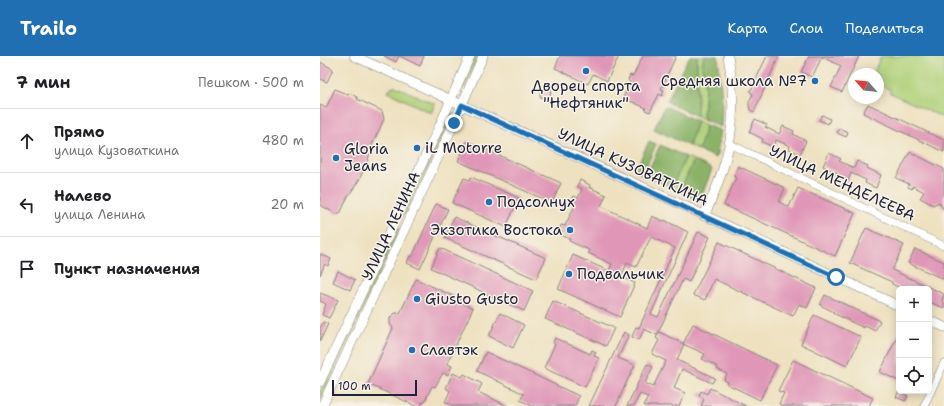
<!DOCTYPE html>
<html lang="ru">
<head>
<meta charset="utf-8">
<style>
	:root { --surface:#fff; --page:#f2f2f2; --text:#202124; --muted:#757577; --line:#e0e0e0; --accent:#1f6fb2 }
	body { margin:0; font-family:"Shantell Sans",sans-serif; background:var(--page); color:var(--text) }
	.controls { position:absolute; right:12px; bottom:12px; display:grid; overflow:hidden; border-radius:6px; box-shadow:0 2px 10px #0003 }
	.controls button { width:36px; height:36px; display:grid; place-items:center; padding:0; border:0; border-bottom:1px solid var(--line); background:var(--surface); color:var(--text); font:20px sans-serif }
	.compass { position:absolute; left:528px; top:12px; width:36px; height:36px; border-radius:50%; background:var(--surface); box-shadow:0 2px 10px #0003; rotate:297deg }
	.scale { position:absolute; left:12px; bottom:10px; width:85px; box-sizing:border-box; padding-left:4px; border:2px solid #22223b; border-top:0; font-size:11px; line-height:14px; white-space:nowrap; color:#22223b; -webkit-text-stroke:3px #f7f3e8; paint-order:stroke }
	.stop { position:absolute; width:12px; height:12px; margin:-9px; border:3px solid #1f6fb2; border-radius:50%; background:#fff }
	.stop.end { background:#1f6fb2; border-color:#fff; box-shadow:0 1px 4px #0008 }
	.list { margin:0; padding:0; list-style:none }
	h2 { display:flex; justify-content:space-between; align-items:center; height:52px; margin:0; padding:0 16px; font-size:17px }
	h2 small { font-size:13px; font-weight:400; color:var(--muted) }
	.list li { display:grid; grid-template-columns:26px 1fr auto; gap:12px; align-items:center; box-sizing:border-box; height:64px; padding:0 16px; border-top:1px solid var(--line) }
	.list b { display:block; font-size:15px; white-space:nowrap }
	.list p { margin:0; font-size:13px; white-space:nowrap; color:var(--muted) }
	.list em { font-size:13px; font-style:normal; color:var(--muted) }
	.icon { flex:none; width:22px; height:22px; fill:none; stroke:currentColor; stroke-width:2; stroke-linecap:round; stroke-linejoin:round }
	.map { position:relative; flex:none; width:624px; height:350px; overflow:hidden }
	header { display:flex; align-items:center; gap:24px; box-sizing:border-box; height:56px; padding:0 20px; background:var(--accent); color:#fff }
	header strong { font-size:19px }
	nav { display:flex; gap:22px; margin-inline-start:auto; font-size:14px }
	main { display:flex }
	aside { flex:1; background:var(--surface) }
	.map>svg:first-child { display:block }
	.green { fill:#afd078; stroke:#68795a }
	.forest { fill:#8bb268; stroke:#566a52 }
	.building { fill:#e097b7 }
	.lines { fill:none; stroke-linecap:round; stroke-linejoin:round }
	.minor-casing { stroke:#88827e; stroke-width:8 }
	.major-casing { stroke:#88827e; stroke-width:10 }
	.minor { stroke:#fff; stroke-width:7 }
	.major { stroke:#fff; stroke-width:9 }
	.route { stroke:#1f6fb2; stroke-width:5 }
	.poi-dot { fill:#1f6fb2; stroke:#f7f3e8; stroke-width:1.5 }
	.labels { text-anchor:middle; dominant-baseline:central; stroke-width:3; stroke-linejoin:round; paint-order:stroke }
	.poi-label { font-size:15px; fill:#22223b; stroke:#f7f3e8; text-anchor:start }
	.street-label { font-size:15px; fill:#22223b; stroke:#f7f3e8 }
</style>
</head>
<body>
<header>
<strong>Trailo</strong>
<nav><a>Карта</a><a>Слои</a><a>Поделиться</a></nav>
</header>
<main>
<aside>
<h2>7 мин<small>Пешком · 500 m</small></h2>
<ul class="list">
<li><svg class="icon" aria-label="ahead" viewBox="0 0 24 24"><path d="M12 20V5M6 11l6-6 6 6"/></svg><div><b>Прямо</b><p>улица Кузоваткина</p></div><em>480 m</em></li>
<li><svg class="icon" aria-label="left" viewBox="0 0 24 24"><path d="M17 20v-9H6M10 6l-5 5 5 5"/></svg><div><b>Налево</b><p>улица Ленина</p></div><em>20 m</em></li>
<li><svg class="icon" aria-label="arrive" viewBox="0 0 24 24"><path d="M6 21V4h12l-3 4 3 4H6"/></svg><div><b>Пункт назначения</b></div></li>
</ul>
</aside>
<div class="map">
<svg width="624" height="350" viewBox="0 0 624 350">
	<rect width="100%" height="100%" fill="#f7f3e8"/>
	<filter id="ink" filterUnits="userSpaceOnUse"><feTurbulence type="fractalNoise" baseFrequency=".025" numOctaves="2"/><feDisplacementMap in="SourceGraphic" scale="8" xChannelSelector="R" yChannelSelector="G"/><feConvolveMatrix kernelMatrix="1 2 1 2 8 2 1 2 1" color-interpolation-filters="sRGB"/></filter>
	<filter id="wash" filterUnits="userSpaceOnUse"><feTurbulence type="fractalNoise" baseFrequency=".012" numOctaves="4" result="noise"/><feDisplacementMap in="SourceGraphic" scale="16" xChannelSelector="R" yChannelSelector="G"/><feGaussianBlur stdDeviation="0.9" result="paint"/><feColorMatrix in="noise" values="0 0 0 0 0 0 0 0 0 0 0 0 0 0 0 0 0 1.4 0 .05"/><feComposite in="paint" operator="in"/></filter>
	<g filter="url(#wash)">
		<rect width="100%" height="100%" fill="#eee1c0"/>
		<!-- green -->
		<path class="green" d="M154 0H158L144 32 141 30Z
			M377 0H384L382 10 385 31 383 59 385 64 377 60 376 55 378 48Z
			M561 0H624V62L570 37 571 34 558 28V18H553Z
			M75 30 115 48 111 57 68 36 71 31Z
			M132 56 133 58 86 159 84 160V158L131 57Z
			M377 65 386 69 381 88 378 94 369 90Z
			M366 101 374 104 360 135 352 131Z
			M78 172 80 173 37 265 34 264Z
			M32 267 35 269 0 344V336Z"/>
		<!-- forest -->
		<path class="forest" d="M370 0H377V60L349 47 347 45 365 8Z
			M384 0H398L402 43 401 71 385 64 383 59 385 31 382 10Z
			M347 51 377 65 369 90 334 73 344 52Z
			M386 69 401 75 396 102 378 94 381 88Z
			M329 85 336 88 323 118 315 115Z
			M340 89 366 101 352 131 326 120Z
			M374 104 392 113 382 139 374 142 360 135Z"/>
		<g id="blocks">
			<!-- building -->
			<path class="building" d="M64 0H104L100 10 79 0 76 6Z
				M240 0H299L287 25 273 18 268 28 235 12Z
				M323 0H356L341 33 344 34 342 40 339 38 330 56 325 54 326 52 308 44 307 46 302 44 310 26 308 24 310 19 313 20Z
				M447 0H459L434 56 430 54 429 50V46L433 38 430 36Z
				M489 0H539L522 36 511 31 521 10 502 1 492 21 481 16Z
				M0 6 13 13 7 26 0 23Z
				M221 30 231 31 230 42 220 41Z
				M15 33 28 39 30 37 38 42 37 43 62 55 64 63 52 89 48 104 39 124 27 142 21 156 17 158 0 149V49L6 52Z
				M548 48 624 84V96L543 57Z
				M502 59 510 63 508 68 499 64Z
				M435 63 447 69 445 71 459 78 463 70 474 75 473 78 486 85 480 98 469 93 470 90 456 84 453 91 442 86 443 83 429 76Z
				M519 72 528 76 526 81 517 77Z
				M147 85 241 127 232 147 138 105Z
				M590 96 624 113V154L619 146 613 149 600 142 604 136 593 130 592 133 588 131 589 128 576 122Z
				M509 97 521 103 519 105 534 112 537 105 548 110 547 112 561 119 556 132 545 127 546 124 531 117 528 125 516 120 518 117 503 110Z
				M418 110 465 132 459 146 469 151 478 132 535 157 515 200 404 149 416 122 414 121Z
				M151 121 199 142 186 171 132 147 144 122 150 124Z
				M260 124 270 129 269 131 286 139 281 150 327 172 332 160 343 165 344 164 368 176 331 258 338 261 378 176 390 181 369 226 363 223 337 279 324 273 319 284 312 281 316 271 319 272 355 192 331 181 316 211 307 207 301 221 315 227 300 261 238 233 253 199 289 215 292 208 268 197 269 194 249 185 250 183 241 179 242 176 239 175 241 169 245 170 255 149 250 147 254 140 258 142 262 133 257 130Z
				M116 148 128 153 100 213 87 207 90 200 92 201Z
				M134 161 226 202 216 223 125 182Z
				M546 172 584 189 572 214 624 238 622 245 624 246V252L609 246V233H582L572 228V226L530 207Z
				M399 186 496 232 487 252 479 248 473 260 394 223 385 244 373 239Z
				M120 192 213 235 204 255 111 212Z
				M595 193 624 206V220L623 223 588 207Z
				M0 198 11 203 8 210 5 208 0 219Z
				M18 215 35 224 30 234 13 226Z
				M96 223 144 245 143 247 153 252 127 308 132 310 128 319 123 317 115 331 112 330 104 347 102 346 101 350H96L48 328 73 272 70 268V262L75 257H80Z
				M0 237 18 244 9 262 2 259 6 248 0 245Z
				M505 239 560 265 555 275 545 270 544 272 513 257 514 256 500 249Z
				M233 245 294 272 286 290 225 263Z
				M180 257 204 269 193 292 169 280Z
				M494 259 541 281 527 310 481 288Z
				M3 266 8 268 0 285V272Z
				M373 268 457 309 440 344 407 328 408 326 404 324 407 318 397 313 398 311 382 303 385 298 363 288Z
				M304 276 309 279 298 302 315 309 307 325 296 350H269Z
				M339 276 364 288 357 304 395 322 392 327 362 313 354 332 365 337 359 350H324L328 341 320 338 314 350H307L327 308 333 311 325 327 333 331 346 305 332 298 339 284 336 282Z
				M579 277V325L560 316Z
				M235 282 270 298 272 294 276 296 274 300 279 302 265 331 224 312 235 288 233 287Z
				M166 296 259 340 255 350H212L200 344 204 338 157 315Z
				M473 304 553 342 549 350H463L459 348 464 337 458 335Z
				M133 317 142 321 144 318 162 328 158 336 188 350H134L125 346 130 335 126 332Z
				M390 332 426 350H381L384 343 379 340 381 335 387 338Z
				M579 335 588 340 585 345 576 341Z"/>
		</g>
	</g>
	<g filter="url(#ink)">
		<use href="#blocks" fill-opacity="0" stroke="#88827e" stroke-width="1"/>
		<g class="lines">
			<defs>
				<path id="minor" d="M410 88 624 190
					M604 350 624 307"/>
				<path id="major" d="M34 0 369 152 579 250
					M384 160C411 103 419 62 408 0
					M609 264 624 271
					M0 326 119 71 150 0
					M2 350 134 67 163 0"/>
			</defs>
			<!-- minor casing -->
			<use href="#minor" class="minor-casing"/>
			<!-- major casing -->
			<use href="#major" class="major-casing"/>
			<!-- minor -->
			<use href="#minor" class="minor"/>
			<!-- major -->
			<use href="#major" class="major"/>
		</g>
	</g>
	<g class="lines" filter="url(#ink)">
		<!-- route -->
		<path class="route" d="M134 67 142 49 516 221"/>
	</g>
	<!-- markers -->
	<g class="poi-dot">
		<circle cx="266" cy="15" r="4"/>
		<circle cx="495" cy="25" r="4"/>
		<circle cx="97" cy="92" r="4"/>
		<circle cx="16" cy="102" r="4"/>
		<circle cx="169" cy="146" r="4"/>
		<circle cx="250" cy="174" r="4"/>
		<circle cx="249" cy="218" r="4"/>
		<circle cx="97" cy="243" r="4"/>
		<circle cx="92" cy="294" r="4"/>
	</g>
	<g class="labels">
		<!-- poi labels -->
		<g class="poi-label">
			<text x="487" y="25" text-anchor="end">Средняя школа №7</text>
			<text x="266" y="30" text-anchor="middle">Дворец спорта<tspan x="266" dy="17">"Нефтяник"</tspan></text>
			<text x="105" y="92">iL Motorre</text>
			<text x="24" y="93">Gloria<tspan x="24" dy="17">Jeans</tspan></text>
			<text x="177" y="146">Подсолнух</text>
			<text x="242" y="174" text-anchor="end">Экзотика Востока</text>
			<text x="257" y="218">Подвальчик</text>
			<text x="105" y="243">Giusto Gusto</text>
			<text x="100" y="294">Славтэк</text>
		</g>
		<!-- street labels -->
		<g class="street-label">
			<text transform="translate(313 111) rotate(25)">УЛИЦА КУЗОВАТКИНА</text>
			<text transform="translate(522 127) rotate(25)">УЛИЦА МЕНДЕЛЕЕВА</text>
			<text transform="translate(71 170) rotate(-65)">УЛИЦА ЛЕНИНА</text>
		</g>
	</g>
</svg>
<div class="controls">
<button>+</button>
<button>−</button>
<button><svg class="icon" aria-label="locate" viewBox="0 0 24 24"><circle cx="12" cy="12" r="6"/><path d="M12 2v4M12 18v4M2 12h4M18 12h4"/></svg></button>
</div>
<svg class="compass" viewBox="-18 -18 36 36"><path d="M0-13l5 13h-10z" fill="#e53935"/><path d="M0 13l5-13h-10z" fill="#757577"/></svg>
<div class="scale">100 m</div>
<div class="stop" style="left:516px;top:221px"></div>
<div class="stop end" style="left:134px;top:67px"></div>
</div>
</main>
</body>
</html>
